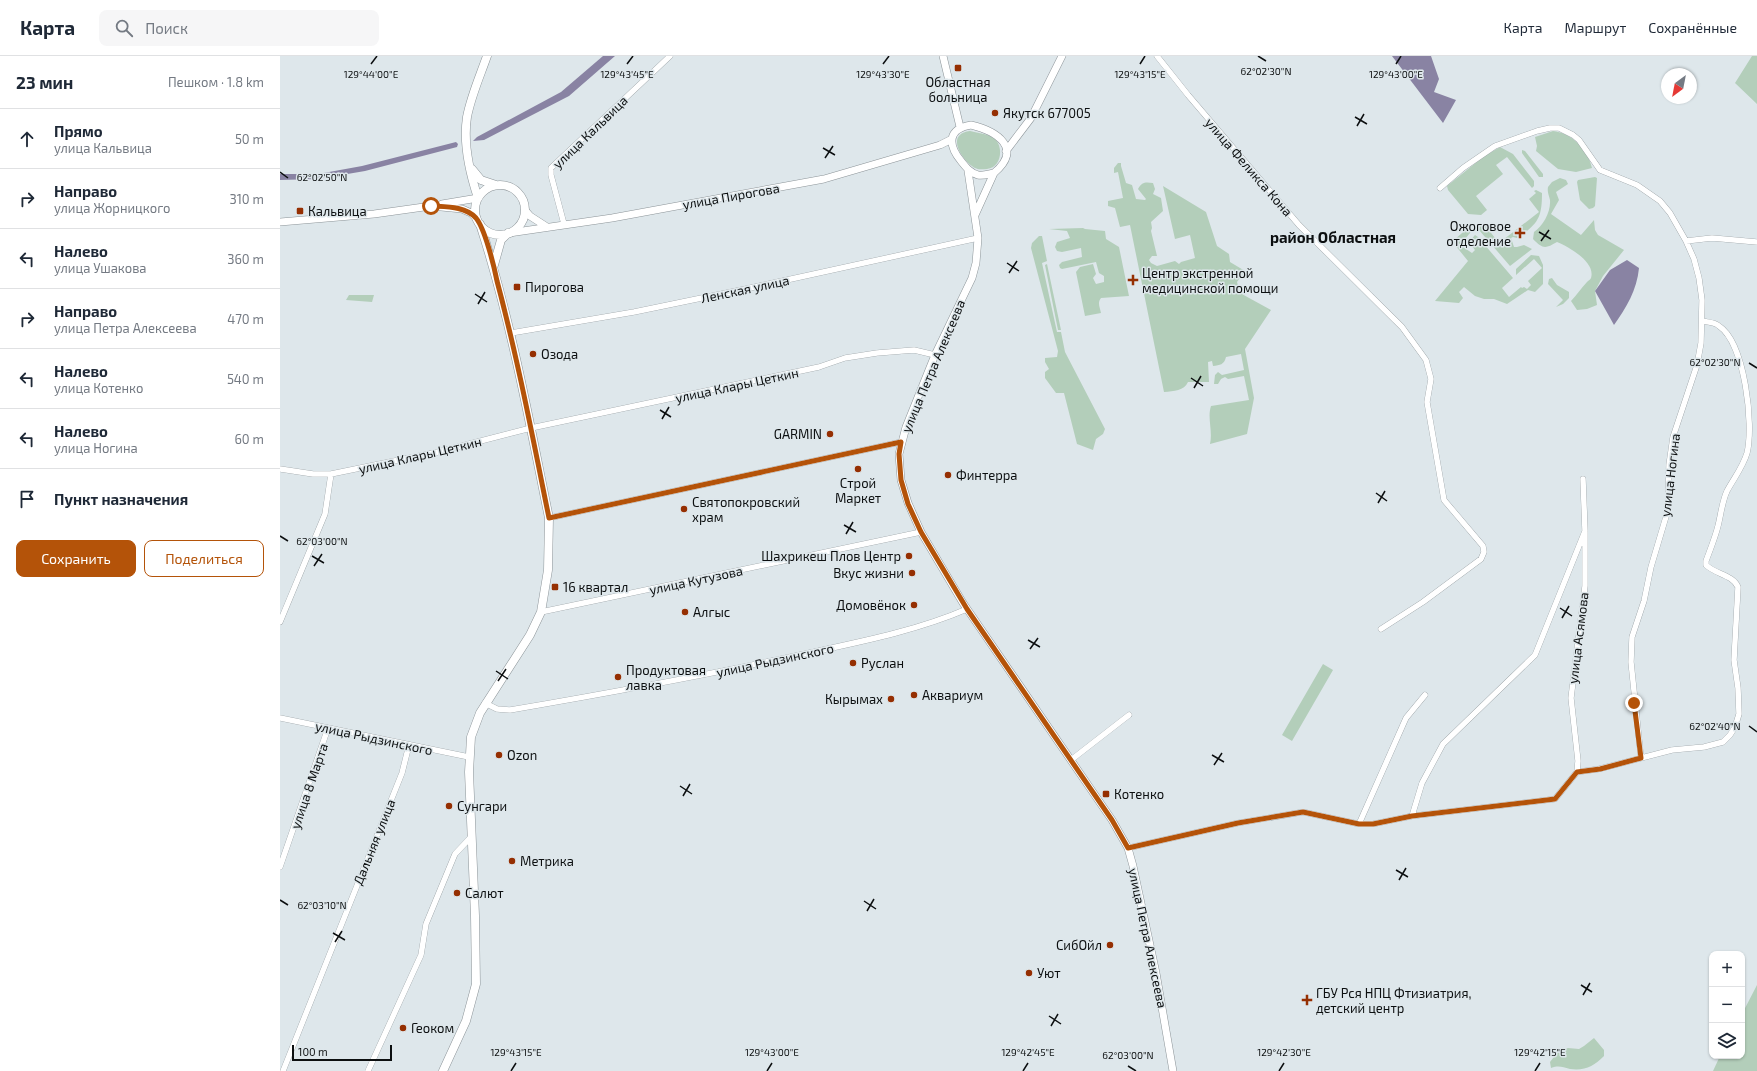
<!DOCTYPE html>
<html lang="ru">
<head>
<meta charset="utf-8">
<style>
	:root { --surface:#fff; --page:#f6f6f7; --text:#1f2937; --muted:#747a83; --line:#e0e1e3; --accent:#b45309 }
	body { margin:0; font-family:"Exo 2",sans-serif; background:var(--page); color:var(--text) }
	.controls { position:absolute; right:12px; bottom:12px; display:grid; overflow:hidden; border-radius:8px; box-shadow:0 1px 3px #0004 }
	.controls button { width:36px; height:36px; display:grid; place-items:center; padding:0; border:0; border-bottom:1px solid var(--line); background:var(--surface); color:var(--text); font:20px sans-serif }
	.compass { position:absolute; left:1381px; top:12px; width:36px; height:36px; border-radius:50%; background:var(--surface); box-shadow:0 1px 3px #0004; rotate:212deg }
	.scale { position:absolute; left:12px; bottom:10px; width:100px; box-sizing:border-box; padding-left:4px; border:2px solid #0c0f10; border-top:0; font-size:11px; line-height:14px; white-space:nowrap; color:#0c0f10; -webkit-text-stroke:3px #dee7eb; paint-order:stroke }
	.stop { position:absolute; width:12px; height:12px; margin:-9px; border:3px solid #b45309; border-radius:50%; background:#fff }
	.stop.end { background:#b45309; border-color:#fff; box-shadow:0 1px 4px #0008 }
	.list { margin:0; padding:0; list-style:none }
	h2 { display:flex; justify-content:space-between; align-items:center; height:52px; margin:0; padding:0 16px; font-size:17px }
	h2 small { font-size:13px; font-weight:400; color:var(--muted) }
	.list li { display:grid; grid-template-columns:26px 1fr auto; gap:12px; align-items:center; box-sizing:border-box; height:60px; padding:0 16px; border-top:1px solid var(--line) }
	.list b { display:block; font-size:15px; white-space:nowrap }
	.list p { margin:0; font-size:13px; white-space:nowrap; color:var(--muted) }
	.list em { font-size:13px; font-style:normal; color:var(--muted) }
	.actions { display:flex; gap:8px; padding:12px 16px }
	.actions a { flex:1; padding:9px 0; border:1px solid var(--accent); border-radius:8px; text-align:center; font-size:14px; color:var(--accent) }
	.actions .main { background:var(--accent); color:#fff }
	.icon { flex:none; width:22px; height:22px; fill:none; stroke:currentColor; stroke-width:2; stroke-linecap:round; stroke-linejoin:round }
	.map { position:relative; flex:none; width:1477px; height:1015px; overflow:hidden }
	header { display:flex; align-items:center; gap:24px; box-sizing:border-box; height:56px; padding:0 20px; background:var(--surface); border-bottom:1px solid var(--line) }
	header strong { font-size:19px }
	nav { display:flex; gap:22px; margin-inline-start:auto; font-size:14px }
	.search { width:280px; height:36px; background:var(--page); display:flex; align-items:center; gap:10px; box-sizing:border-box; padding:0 14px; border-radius:8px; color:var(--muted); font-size:15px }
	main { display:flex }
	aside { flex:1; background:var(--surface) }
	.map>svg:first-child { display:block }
	.green { fill:#b3ceba }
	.water { fill:#8983a3 }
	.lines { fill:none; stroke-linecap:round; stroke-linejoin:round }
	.minor-casing { stroke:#8c9498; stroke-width:6 }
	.tertiary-casing { stroke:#8c9498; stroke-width:8 }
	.secondary-casing { stroke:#8c9498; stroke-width:9 }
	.minor { stroke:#fff; stroke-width:5.5 }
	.tertiary { stroke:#fff; stroke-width:7 }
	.secondary { stroke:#fff; stroke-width:8 }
	.route { stroke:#b45309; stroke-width:5 }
	.ticks { fill:none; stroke:#0c0f10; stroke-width:1.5 }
	.poi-dot { fill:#952f02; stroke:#dee7eb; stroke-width:1.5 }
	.labels { text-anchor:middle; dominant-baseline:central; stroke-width:3; stroke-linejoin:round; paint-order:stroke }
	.poi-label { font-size:13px; fill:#0c0f10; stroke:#dee7eb; text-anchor:start }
	.street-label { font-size:13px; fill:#0c0f10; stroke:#dee7eb }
	.quarter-label { font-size:15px; font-weight:bold; fill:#0c0f10; stroke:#dee7eb }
	.ticks-label { font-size:10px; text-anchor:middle; fill:#0c0f10; stroke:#dee7eb; stroke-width:3; stroke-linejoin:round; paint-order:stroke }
</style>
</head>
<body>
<header>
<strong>Карта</strong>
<div class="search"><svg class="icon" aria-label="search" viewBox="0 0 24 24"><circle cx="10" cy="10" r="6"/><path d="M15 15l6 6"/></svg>Поиск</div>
<nav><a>Карта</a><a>Маршрут</a><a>Сохранённые</a></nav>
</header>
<main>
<aside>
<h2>23 мин<small>Пешком · 1.8 km</small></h2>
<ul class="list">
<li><svg class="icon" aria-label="ahead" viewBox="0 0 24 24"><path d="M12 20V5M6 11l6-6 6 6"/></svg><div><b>Прямо</b><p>улица Кальвица</p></div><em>50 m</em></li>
<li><svg class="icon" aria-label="right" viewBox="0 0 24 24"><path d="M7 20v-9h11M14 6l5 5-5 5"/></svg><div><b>Направо</b><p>улица Жорницкого</p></div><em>310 m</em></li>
<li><svg class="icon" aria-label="left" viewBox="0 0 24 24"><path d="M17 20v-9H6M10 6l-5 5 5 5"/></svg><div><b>Налево</b><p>улица Ушакова</p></div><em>360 m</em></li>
<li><svg class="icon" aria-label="right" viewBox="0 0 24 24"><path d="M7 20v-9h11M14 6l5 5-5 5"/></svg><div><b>Направо</b><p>улица Петра Алексеева</p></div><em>470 m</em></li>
<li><svg class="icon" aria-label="left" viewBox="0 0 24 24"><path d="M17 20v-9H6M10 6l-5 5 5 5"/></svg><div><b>Налево</b><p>улица Котенко</p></div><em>540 m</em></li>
<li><svg class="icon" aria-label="left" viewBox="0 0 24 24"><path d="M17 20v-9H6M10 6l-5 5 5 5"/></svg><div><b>Налево</b><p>улица Ногина</p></div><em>60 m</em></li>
<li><svg class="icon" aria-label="arrive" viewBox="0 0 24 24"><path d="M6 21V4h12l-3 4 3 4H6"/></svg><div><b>Пункт назначения</b></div></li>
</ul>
<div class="actions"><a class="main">Сохранить</a><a>Поделиться</a></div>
</aside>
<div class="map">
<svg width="1477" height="1015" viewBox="0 0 1477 1015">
	<rect width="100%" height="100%" fill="#dee7eb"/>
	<!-- green -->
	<path class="green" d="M1472 0H1477V48L1455 27Z
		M690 75C698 77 710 78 716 84 724 94 720 112 707 113 702 113 699 114 695 112 683 106 664 78 690 75Z
		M1273 75C1292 77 1308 94 1312 112L1296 116 1278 113 1256 95 1257 90 1255 81Z
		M1220 91 1233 98 1254 125V130L1252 132 1227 101 1216 109 1223 118 1196 140 1207 154 1201 159 1188 158 1168 134 1167 130 1203 101Z
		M1242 94 1245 95 1263 118V121H1259L1242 97Z
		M838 107H841V110L846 127 852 129 856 143 865 144 866 143 858 133C862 126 865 126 873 127L875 133 873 138 881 142 883 155 871 166 872 172 871 175 877 200H872L869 204 871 207 877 210 895 205 899 208 901 206 915 202 910 179 895 183 883 130 926 156 937 190 949 198 950 206 965 215 957 226 960 237 991 254 965 293 974 342 967 378 930 388C933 375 927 362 931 350L969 344 964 320 948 323 945 321 941 323 938 328H934L935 319 938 316 942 319 964 314 961 298 946 301C944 309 940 309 933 310L932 305 928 306 929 326H908C904 335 894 335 884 336L850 169 840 171 835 152 828 150V145L843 142 838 116 834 117V112Z
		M1315 121 1317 122 1315 150 1313 152 1309 153 1300 144 1297 126 1298 124Z
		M1280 122 1286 124 1288 128 1276 136 1279 144 1271 158 1301 179 1314 164 1315 174 1318 179 1344 194 1323 220 1315 235 1317 249 1307 253 1297 254 1291 245C1297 239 1301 232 1307 226 1309 224 1310 224 1311 222 1316 206 1289 191 1277 186 1265 193 1263 193 1253 183L1254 176C1263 170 1271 156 1270 144 1269 139 1267 136 1268 131L1272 126Z
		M1256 134 1262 137C1262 162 1258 168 1237 182L1233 181 1231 182 1234 191H1237L1244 189 1252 193 1230 210 1199 174 1200 170 1204 168 1219 187 1259 156 1249 143 1256 137 1254 135Z
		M1189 171 1192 172 1190 177 1180 189 1192 197 1195 194 1189 186 1195 179 1198 181 1233 222 1222 232 1229 241 1241 231 1242 232 1244 231 1247 233 1251 229 1248 225 1262 212 1254 203 1236 219V213L1251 199 1259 200 1263 209V228L1255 236 1248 234 1227 248 1214 243H1204L1195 240 1184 231 1179 236 1183 242 1179 247 1155 245 1188 205 1175 189 1174 184Z
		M803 172 805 173 825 175 826 183 839 191 849 240 821 242C817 247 820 251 821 257L805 260 796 216 800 211 813 208 816 218 813 222 816 228 824 226V220L819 217 816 206 782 213 780 212 779 209 782 206 802 201 801 192 782 196 777 195 775 191 777 186 790 182 787 175 769 173Z
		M759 180H762L767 205 762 207 777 276H781L785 296 825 373 823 378 816 383 813 394 797 388 784 337H776L765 322V316L769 313 765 306V302L777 301 778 295 751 192 752 187Z
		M767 208 781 274H778L765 209Z
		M1272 222 1277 229 1289 236V242L1283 248 1276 251 1283 244 1268 228 1269 223Z
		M69 239H94L92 246 66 244Z
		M1043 608 1053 614 1012 685 1002 679Z
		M1477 929V1015H1433L1440 1000H1462V958Z
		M1314 982 1324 994V1000C1314 1010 1305 1015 1290 1013 1282 1011 1279 1009 1271 1012L1270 1006 1277 997 1282 994 1288 992 1299 993 1304 990Z"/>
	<!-- water -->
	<path class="water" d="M323 0H335L289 40 204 84 193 85 197 81 281 36Z
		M1112 0H1151L1159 23 1154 36 1176 44 1163 67Z
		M176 86 178 88 177 91 85 115 38 123 0 124V118H38L82 110Z
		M1347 204 1359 212C1357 234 1346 252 1334 269L1315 235 1330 214Z"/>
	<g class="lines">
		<defs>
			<path id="minor" d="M877 0 908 39 1019 169 1122 271 1146 304 1151 323 1147 346 1164 444 1203 490 1204 496 1201 503 1143 546 1101 573
				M1160 132 1183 112 1215 90 1257 75 1270 72H1279L1293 79 1299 84 1320 114 1357 129 1380 145 1390 157 1406 185 1414 203 1419 222 1422 244 1421 287 1417 309 1393 381 1389 409 1388 454 1371 511 1364 545 1352 581 1351 606 1361 702
				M284 168 271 119V112L390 0
				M1406 185 1432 182 1477 186
				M231 277 354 256 470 232 698 182
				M0 413 33 418H51L158 396 251 372 539 311 565 302 597 297 634 294 655 299
				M269 462 621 386
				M261 556 641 476
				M0 566 45 458 51 418
				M205 647 217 653 230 654C329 637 427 619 524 598 579 586 636 575 687 553
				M0 662 189 701
				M791 704 849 659
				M1297 716 1298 705 1291 642 1305 530V475L1303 423
				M1132 760 1142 727 1163 688 1255 599 1305 475
				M1079 768 1126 662 1145 639
				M848 792 958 767 1023 756 1079 768H1093L1132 760 1275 743 1297 716 1319 713 1392 694 1424 691 1443 686 1450 679 1455 671 1459 658 1458 632 1454 604 1458 531C1453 519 1435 518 1426 509V505C1430 494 1435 482 1438 470 1441 458 1442 446 1447 435 1454 422 1463 411 1467 397 1474 369 1465 287 1439 270 1435 266 1427 266 1422 265
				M0 811 48 672
				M3 1015 122 717 129 689
				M88 1015 141 899 146 868 175 798 192 780"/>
			<path id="tertiary" d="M663 0 680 71
				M691 69C716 75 744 92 714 117 709 118 703 120 698 119 690 117 686 111 681 105 668 89 667 73 691 69Z
				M726 95 751 62 782 0
				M688 115 698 182 696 207 692 222 655 299 626 371 619 398 621 424 628 447 641 476 683 547 832 764 848 792 853 810 876 917 893 1015
				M162 148 198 142
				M245 154 250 160 267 171
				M695 159 714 117
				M0 166 94 158 151 150 182 153 191 157 197 163
				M229 177 332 162 544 123 660 89 672 83"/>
			<path id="secondary" d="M192 113 201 124 216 129
				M195 154a25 25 0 1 1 50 0a25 25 0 1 1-50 0Z
				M198 142C190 118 183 87 187 61 191 40 200 20 207 0
				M214 209 221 184 228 177
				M163 1015 186 965 196 928 195 860 189 716 191 681 200 657 250 579 261 556 268 514 269 462C249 364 231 264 200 168"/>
		</defs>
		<!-- minor casing -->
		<use href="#minor" class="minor-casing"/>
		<!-- tertiary casing -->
		<use href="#tertiary" class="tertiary-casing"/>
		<!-- secondary casing -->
		<use href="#secondary" class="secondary-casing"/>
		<!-- minor -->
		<use href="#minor" class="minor"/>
		<!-- tertiary -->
		<use href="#tertiary" class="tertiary"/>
		<!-- secondary -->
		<use href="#secondary" class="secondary"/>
	</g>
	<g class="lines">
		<!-- route -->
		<path class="route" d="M151 150C166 151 185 150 196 162 205 173 214 210 217 225 238 304 253 383 269 462L621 386 619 398 621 424 628 448 641 476 687 553 832 764 848 792 958 767 1023 756 1079 768H1093L1132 760 1275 743 1297 716 1320 713 1361 702 1354 647"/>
	</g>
	<!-- ticks -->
	<path class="ticks" d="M978 0 986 5M91 8 97 0M347 8 353 0M603 8 609 0M860 8 865 0M1116 8 1121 0M1075 61 1087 68M1077 70 1084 58M543 92 555 99M545 102 553 90M0 116 8 122M1259 176 1271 183M1261 185 1269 174M727 207 739 215M729 217 737 205M195 238 207 246M198 248 205 236M1469 307 1477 312M911 322 923 330M914 332 921 320M380 354 391 361M382 363 389 351M1096 437 1107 445M1098 447 1105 435M564 469 576 476M566 478 573 466M0 480 8 485M32 500 44 507M34 510 42 498M1280 552 1292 560M1282 562 1289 550M748 584 760 591M750 593 758 582M216 615 228 623M218 625 226 613M1469 670 1477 676M932 699 944 706M934 709 942 697M400 730 412 738M403 740 410 728M1116 814 1128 821M1119 824 1126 812M0 844 8 849M584 845 596 853M587 855 594 843M53 877 65 884M55 886 62 875M1301 929 1312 936M1303 939 1310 927M769 960 781 968M771 970 778 958M848 1010 856 1015M231 1015 236 1007M487 1015 492 1007M743 1015 748 1007M999 1015 1004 1007M1255 1015 1260 1007"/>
	<!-- markers -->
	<g class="poi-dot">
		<rect x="674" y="8" width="8" height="8" rx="2"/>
		<circle cx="715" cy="57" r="4"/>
		<rect x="16" y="151" width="8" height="8" rx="2"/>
		<path d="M1238 171h4v4h4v4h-4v4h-4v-4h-4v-4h4z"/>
		<path d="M851 218h4v4h4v4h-4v4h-4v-4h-4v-4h4z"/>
		<rect x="233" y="227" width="8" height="8" rx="2"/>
		<circle cx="253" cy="298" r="4"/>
		<circle cx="550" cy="378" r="4"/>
		<circle cx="578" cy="413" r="4"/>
		<circle cx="668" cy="419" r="4"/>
		<circle cx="404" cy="453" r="4"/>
		<circle cx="629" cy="500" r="4"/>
		<circle cx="632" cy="517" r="4"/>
		<rect x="271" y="527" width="8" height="8" rx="2"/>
		<circle cx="634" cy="549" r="4"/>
		<circle cx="405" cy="556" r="4"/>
		<circle cx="573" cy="607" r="4"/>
		<circle cx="338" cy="621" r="4"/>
		<circle cx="634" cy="639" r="4"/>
		<circle cx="611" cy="643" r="4"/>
		<circle cx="219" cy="699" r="4"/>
		<rect x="822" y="734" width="8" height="8" rx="2"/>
		<circle cx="169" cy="750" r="4"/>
		<circle cx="232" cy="805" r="4"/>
		<circle cx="177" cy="837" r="4"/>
		<circle cx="830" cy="889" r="4"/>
		<circle cx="749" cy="917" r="4"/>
		<path d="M1025 938h4v4h4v4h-4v4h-4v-4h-4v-4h4z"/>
		<circle cx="123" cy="972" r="4"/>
	</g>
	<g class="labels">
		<!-- poi labels -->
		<g class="poi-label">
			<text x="678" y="26" text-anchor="middle">Областная<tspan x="678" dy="15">больница</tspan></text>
			<text x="723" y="57">Якутск 677005</text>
			<text x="28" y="155">Кальвица</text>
			<text x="1231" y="170" text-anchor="end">Ожоговое<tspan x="1231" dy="15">отделение</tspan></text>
			<text x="862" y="217">Центр экстренной<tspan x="862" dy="15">медицинской помощи</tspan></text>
			<text x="245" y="231">Пирогова</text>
			<text x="261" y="298">Озода</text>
			<text x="542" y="378" text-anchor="end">GARMIN</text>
			<text x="676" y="419">Финтерра</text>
			<text x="578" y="427" text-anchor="middle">Строй<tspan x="578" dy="15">Маркет</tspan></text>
			<text x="412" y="446">Святопокровский<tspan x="412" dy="15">храм</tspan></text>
			<text x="621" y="500" text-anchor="end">Шахрикеш Плов Центр</text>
			<text x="624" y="517" text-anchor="end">Вкус жизни</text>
			<text x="283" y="531">16 квартал</text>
			<text x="626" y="549" text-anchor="end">Домовёнок</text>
			<text x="413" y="556">Алгыс</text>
			<text x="581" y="607">Руслан</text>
			<text x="346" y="614">Продуктовая<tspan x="346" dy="15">лавка</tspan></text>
			<text x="642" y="639">Аквариум</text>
			<text x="603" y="643" text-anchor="end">Кырымах</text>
			<text x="227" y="699">Ozon</text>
			<text x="834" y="738">Котенко</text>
			<text x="177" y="750">Сунгари</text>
			<text x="240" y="805">Метрика</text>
			<text x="185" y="837">Салют</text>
			<text x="822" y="889" text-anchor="end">СибОйл</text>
			<text x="757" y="917">Уют</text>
			<text x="1036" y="937">ГБУ Рся НПЦ Фтизиатрия,<tspan x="1036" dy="15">детский центр</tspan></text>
			<text x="131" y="972">Геоком</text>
		</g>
		<!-- street labels -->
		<g class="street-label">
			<text transform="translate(310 76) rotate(-44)">улица Кальвица</text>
			<text transform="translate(969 111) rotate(49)">улица Феликса Кона</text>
			<text transform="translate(451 140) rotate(-10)">улица Пирогова</text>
			<text transform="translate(465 233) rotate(-12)">Ленская улица</text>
			<text transform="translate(653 310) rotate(-67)">улица Петра Алексеева</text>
			<text transform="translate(457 329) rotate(-12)">улица Клары Цеткин</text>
			<text transform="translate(140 399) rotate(-13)">улица Клары Цеткин</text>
			<text transform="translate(1390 419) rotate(-83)">улица Ногина</text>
			<text transform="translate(416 524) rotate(-12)">улица Кутузова</text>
			<text transform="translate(1298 582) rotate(-83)">улица Асямова</text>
			<text transform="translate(495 604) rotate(-12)">улица Рыдзинского</text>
			<text transform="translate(94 682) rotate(12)">улица Рыдзинского</text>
			<text transform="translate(29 730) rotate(-71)">улица 8 Марта</text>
			<text transform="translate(94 786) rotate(-68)">Дальняя улица</text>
			<text transform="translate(868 882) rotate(78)">улица Петра Алексеева</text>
		</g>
		<!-- quarter labels -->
		<g class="quarter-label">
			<text x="1053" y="181">район Областная</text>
		</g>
	</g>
	<g class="ticks-label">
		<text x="986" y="19">62°02'30"N</text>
		<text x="91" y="22">129°44'00"E</text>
		<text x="347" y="22">129°43'45"E</text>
		<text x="603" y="22">129°43'30"E</text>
		<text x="860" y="22">129°43'15"E</text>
		<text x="1116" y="22">129°43'00"E</text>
		<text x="42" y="125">62°02'50"N</text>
		<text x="1435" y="310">62°02'30"N</text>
		<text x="42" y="489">62°03'00"N</text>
		<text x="1435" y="674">62°02'40"N</text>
		<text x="42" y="853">62°03'10"N</text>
		<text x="236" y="1000">129°43'15"E</text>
		<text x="492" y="1000">129°43'00"E</text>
		<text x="748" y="1000">129°42'45"E</text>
		<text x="1004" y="1000">129°42'30"E</text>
		<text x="1260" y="1000">129°42'15"E</text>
		<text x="848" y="1003">62°03'00"N</text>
	</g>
</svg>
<div class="controls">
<button>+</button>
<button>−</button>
<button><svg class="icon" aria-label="layers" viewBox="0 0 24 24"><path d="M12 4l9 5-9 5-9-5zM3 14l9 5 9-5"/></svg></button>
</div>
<svg class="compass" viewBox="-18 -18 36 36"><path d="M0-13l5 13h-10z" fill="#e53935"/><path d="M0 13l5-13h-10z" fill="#747a83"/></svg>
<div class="scale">100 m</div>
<div class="stop" style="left:151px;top:150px"></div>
<div class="stop end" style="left:1354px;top:647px"></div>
</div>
</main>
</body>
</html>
